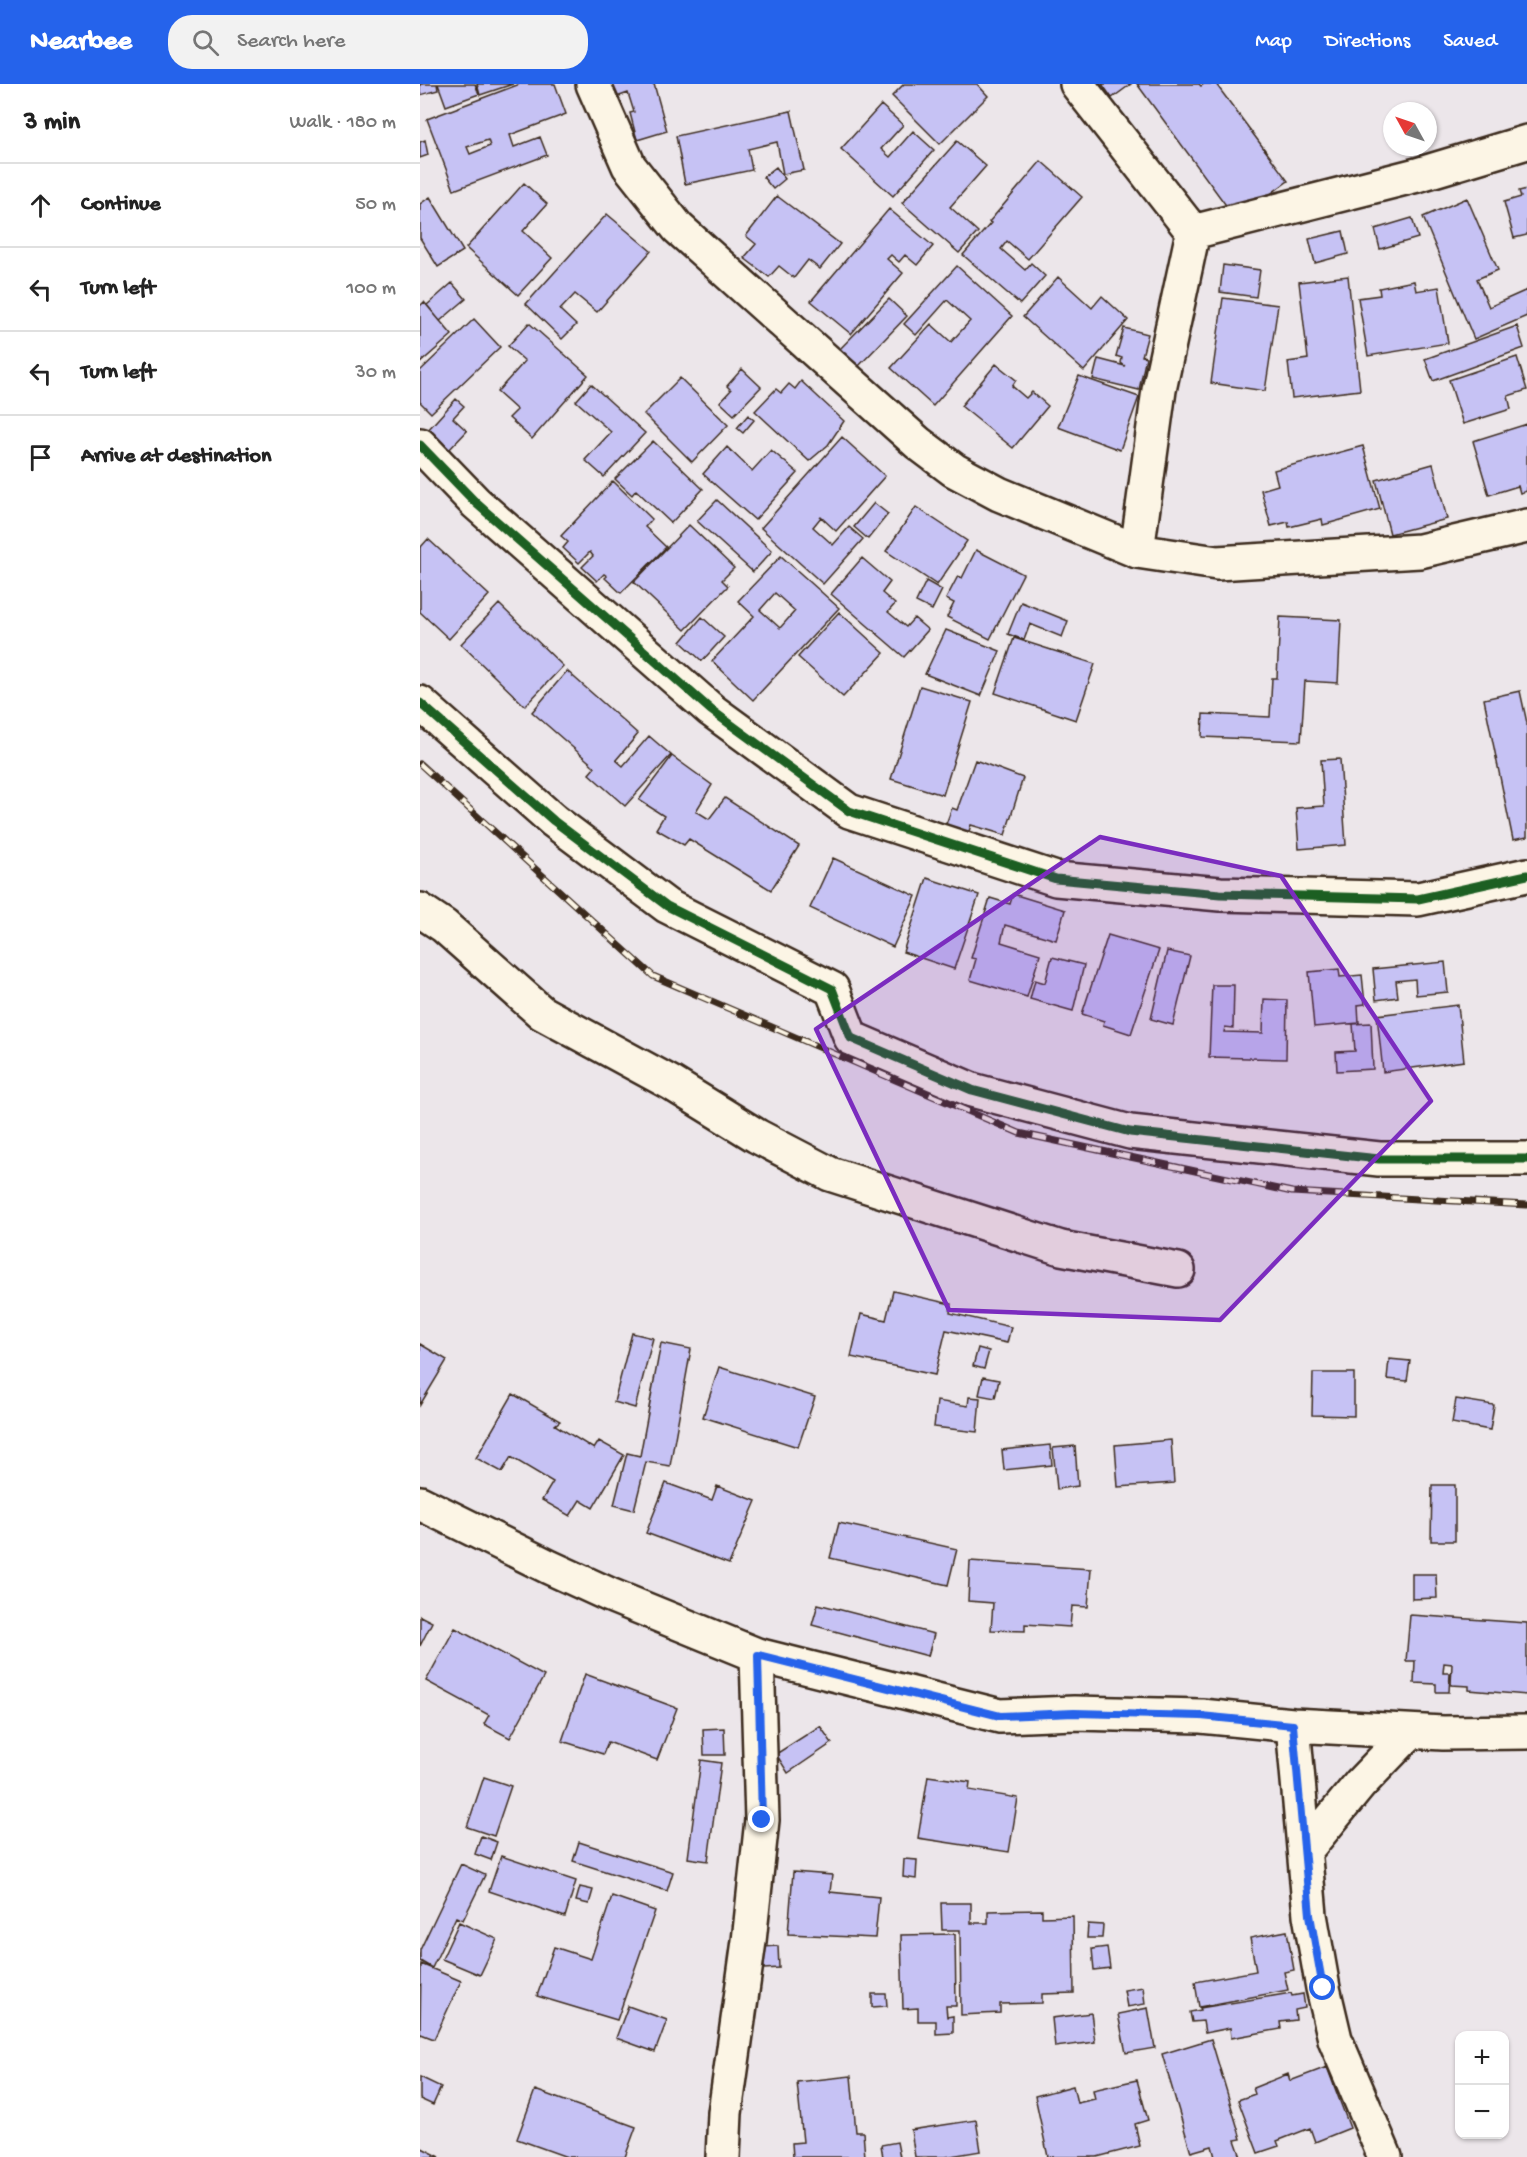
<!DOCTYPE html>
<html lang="en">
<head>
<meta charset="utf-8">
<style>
	:root { --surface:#fff; --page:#f2f2f2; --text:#222; --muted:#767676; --line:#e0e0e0; --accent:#2563eb }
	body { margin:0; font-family:"Gochi Hand",sans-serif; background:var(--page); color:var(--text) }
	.controls { position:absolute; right:18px; bottom:18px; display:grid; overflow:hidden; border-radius:12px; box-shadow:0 2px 4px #0004 }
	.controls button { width:54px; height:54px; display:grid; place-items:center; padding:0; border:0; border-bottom:2px solid var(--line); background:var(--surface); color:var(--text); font:30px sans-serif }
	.compass { position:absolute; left:963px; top:18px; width:54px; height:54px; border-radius:50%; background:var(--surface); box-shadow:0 2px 4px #0004; rotate:310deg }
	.stop { position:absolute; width:18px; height:18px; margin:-14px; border:4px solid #2563eb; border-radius:50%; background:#fff }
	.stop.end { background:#2563eb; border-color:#fff; box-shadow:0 2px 6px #0008 }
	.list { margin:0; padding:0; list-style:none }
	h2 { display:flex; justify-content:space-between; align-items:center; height:78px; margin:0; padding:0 24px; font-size:26px }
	h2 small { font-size:20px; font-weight:400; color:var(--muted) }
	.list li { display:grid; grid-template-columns:39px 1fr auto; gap:18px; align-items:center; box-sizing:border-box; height:84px; padding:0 24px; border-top:2px solid var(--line) }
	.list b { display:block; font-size:22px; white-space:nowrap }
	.list em { font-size:20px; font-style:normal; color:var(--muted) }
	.icon { flex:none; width:33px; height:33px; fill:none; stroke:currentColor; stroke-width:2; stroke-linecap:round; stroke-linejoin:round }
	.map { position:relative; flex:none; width:1107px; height:2073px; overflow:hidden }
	header { display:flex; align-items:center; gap:36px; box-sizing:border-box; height:84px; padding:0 30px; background:var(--accent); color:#fff }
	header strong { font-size:28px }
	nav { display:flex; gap:33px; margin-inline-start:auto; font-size:21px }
	.search { width:420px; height:54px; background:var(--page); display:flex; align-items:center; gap:15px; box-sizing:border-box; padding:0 21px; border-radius:24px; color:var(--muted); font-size:22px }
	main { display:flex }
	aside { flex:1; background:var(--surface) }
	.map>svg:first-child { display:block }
	.building { fill:#c6c2f4; stroke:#3b2a1e; stroke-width:1.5; fill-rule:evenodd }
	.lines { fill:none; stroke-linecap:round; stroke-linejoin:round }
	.street-casing { stroke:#3b2a1e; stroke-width:38 }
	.street { stroke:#fcf5e5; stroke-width:33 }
	.rail-casing { stroke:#3b2a1e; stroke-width:7 }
	.rail { stroke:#fcf5e5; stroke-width:4.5; stroke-dasharray:14; stroke-linecap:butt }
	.cycleway-casing { stroke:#fcf5e5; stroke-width:13 }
	.cycleway { stroke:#1b5e20; stroke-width:9 }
	.route { stroke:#2563eb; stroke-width:8 }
	.marked { fill:#7b2cbf; fill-opacity:0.2; stroke:#7b2cbf; stroke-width:4.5; stroke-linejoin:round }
</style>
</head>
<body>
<header>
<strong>Nearbee</strong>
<div class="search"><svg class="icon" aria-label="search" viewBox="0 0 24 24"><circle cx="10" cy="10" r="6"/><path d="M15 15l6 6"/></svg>Search here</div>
<nav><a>Map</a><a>Directions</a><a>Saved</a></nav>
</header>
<main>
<aside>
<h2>3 min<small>Walk · 180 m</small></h2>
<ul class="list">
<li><svg class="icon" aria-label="ahead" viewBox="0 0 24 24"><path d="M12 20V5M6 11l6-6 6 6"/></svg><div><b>Continue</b></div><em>50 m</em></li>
<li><svg class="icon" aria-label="left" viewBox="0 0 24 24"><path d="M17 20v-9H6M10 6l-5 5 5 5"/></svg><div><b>Turn left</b></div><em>100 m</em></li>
<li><svg class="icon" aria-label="left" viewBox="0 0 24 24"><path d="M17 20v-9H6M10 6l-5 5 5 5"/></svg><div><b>Turn left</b></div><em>30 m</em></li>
<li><svg class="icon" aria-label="arrive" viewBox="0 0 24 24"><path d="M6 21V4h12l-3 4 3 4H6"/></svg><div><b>Arrive at destination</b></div></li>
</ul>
</aside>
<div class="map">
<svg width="1107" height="2073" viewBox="0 0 1107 2073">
	<rect width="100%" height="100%" fill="#ece6ea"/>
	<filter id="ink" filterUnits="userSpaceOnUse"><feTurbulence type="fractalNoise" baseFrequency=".0167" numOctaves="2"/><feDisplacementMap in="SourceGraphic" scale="12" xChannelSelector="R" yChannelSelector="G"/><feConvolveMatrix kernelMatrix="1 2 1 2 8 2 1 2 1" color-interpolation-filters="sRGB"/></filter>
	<g filter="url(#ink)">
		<!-- building -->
		<path class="building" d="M0 0H17L18 6 0 11Z
			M18 0H55L59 10 26 22Z
			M57 0H93L60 11Z
			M100 0H135L146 30 90 51 94 63 120 53 127 71 34 106 7 35ZM68 56 70 62 50 70 47 63Z
			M190 0H234L247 47 217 56 210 29 214 28 208 9 194 14Z
			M484 0H557L568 12 520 60 472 12Z
			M682 0H711L692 14Z
			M717 0H779L781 2 784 0H796L868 97 816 135Z
			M461 21 483 41 461 65 470 73 493 47 514 66 473 112 421 65Z
			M371 27 384 86 363 90 357 58 328 65 332 86 265 100 256 52Z
			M5 56 8 71 0 74V58Z
			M537 57 566 82 530 123 558 148 539 169 482 119Z
			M621 77 662 113 608 175 587 157 581 165 605 186 611 179 625 192 600 220 543 171 571 139 569 138Z
			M356 83 365 95 353 105 343 93Z
			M104 99 127 120 103 147 132 174 98 211 46 164Z
			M1107 105V151L1094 154 1084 118 1101 113 1099 107Z
			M357 112 420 160 400 185 388 176 374 194 359 182 349 193 324 174 336 160 326 152Z
			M10 113 43 167 18 183 0 154V120Z
			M1047 114 1078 186 1057 195 1069 223 1107 206V232L1054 255 1003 133Z
			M469 125 513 162 497 181 485 171 479 178 471 171 467 175 483 189 431 250 391 217Z
			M187 130 231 167 177 228 155 210 140 226 156 241 142 255 106 220Z
			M992 134 998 154 960 165 955 145Z
			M923 147 928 170 895 179 889 155Z
			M803 181 840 186 836 213 800 208Z
			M537 182 592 232 513 322 471 284 511 240 531 258 550 237 527 216 496 251 484 240Z
			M928 192 940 306 872 314 868 278 888 275 879 198Z
			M638 193 672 224 682 212 708 236 664 287 603 233Z
			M994 197 996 207 1019 203 1028 259 948 272 938 214 960 211 959 204Z
			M32 199 46 215 20 237 7 221Z
			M803 214 858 221 845 307 791 299Z
			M469 215 487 232 435 286 417 268Z
			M4 218 32 251 0 279V222Z
			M54 235 80 263 11 329 0 318V287Z
			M109 239 168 291 112 355 89 334 97 326 77 308 105 277 88 262Z
			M1097 242 1104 264 1013 297 1005 275Z
			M704 244 728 250 722 272 726 273 719 306 673 295 678 275 705 282 701 279 702 274 696 272Z
			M1097 273 1107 306 1088 312 1091 325 1043 340 1029 296Z
			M576 280 596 296 592 302 606 314 612 308 628 322 593 364 541 322Z
			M322 285 341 303 314 331 300 318 311 306 307 302Z
			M659 292 719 313 700 366 638 343Z
			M260 294 308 341 272 378 224 330Z
			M381 297 424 337 408 361 389 377 335 327 356 305 361 309 369 300 375 305Z
			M171 300 225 349 184 393 165 376 191 348 156 317Z
			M36 315 44 322 33 334 47 347 28 367 7 347Z
			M328 331 334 336 323 349 317 344Z
			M1107 340V407L1100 409 1098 402 1069 411 1053 357Z
			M422 353 465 392 416 447 401 433 393 443 413 461 429 443 443 455 403 500 341 444Z
			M233 357 283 405 251 439 216 406 212 411 195 395Z
			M943 362 960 425 903 441 902 435 869 443 868 438 851 442 841 406 858 401 854 386Z
			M307 363 332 387 351 366 378 389 335 436 283 390Z
			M1013 380 1027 435 970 450 956 396Z
			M193 397 232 435 225 443 246 463 201 509 185 494 187 492 184 490 177 497 162 483 173 472 170 468 159 479 143 464 148 458 141 452Z
			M297 416 352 467 333 488 277 437Z
			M454 419 468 430 448 455 434 443Z
			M496 423 547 457 517 501 466 467Z
			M269 441 314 484 302 496 308 502 265 546 214 498Z
			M8 455 69 511 29 555 0 528V464Z
			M556 466 603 490 570 555 527 533 534 519 526 515 538 492 542 494Z
			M361 472 419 524 333 616 292 577 334 532 318 517ZM355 509 375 527 360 544 340 526Z
			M442 474 470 498 462 509 475 520 468 528 486 543 494 534 508 546 484 573 411 510Z
			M506 497 522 506 512 526 496 518Z
			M601 518 648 537 642 553 610 540 604 556 588 550Z
			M79 520 143 582 105 622 41 560Z
			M419 528 464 569 423 613 378 573Z
			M282 533 304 553 282 577 261 558Z
			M860 533 921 536 918 599 885 597 881 657 782 653 783 630 850 633 852 594H857Z
			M526 546 580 567 561 612 505 590Z
			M594 554 675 580 656 636 575 609Z
			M147 587 218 650 196 676 203 682 229 652 251 671 205 722 169 690 175 683 112 628Z
			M500 602 552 618 523 711 471 695Z
			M1100 607 1107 639V753L1093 756 1064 615Z
			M252 672 292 701 276 727 289 735 305 714 379 762 351 806 269 755 264 761 236 745 244 732 219 716Z
			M920 675 926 761 879 765 876 724 904 722 901 676Z
			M555 676 603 694 585 751 551 741 546 757 523 748 532 724 537 726Z
			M413 774 496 812 473 863 390 824Z
			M507 794 559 811 534 885 483 868Z
			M593 810 645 826 636 856 585 841 581 858 620 870 607 913 550 896 556 875 551 874 570 814 590 820Z
			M688 851 739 866 711 950 683 941 684 937 662 930Z
			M747 867 770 872 753 941 731 935Z
			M632 873 664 881 653 927 610 915 615 896 625 899Z
			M1025 878 1028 908 996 911 995 895 976 897 978 913 956 916 953 885Z
			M919 885 920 893 942 891 945 920 938 921 939 939 894 943 889 888Z
			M792 901H814L813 944 805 943 804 948 843 949 844 915 867 916 866 975 789 973Z
			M1038 921 1044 977 963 988 957 931Z
			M951 939 953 985 917 987 916 968 935 967 933 940Z
			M473 1207 531 1220 530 1229 591 1243 587 1259 526 1246 515 1291 431 1273 441 1230 466 1236Z
			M212 1249 233 1254 215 1324 194 1318Z
			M241 1259 271 1265 250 1382 226 1378 214 1426 194 1421 207 1369 220 1372Z
			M0 1260 27 1276 0 1321Z
			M558 1264 569 1267 564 1285 553 1282Z
			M969 1275 990 1277 987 1297 967 1295Z
			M299 1283 395 1313 378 1363 283 1333Z
			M893 1289H934V1332L892 1331Z
			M563 1293 579 1296 575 1314 559 1311Z
			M93 1310 140 1337 135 1341 174 1365 179 1357 204 1371 173 1424 160 1416 150 1432 122 1416 133 1398 91 1373 82 1388 56 1374Z
			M549 1313 560 1314 557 1348 514 1343 517 1317 548 1322Z
			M1036 1315 1074 1321 1070 1346 1032 1339Z
			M751 1356 754 1399 698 1403 695 1361Z
			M630 1361 632 1381 584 1386 582 1366Z
			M655 1362 658 1402 637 1405 633 1364Z
			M246 1399 292 1416 297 1402 336 1417 309 1480 226 1449Z
			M1012 1401H1035V1457H1011Z
			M419 1439 537 1465 528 1501 410 1474Z
			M550 1477 671 1485 668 1523 652 1522 650 1543 605 1540V1547L571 1546 573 1519 548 1517Z
			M992 1490H1016L1017 1514 992 1515Z
			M398 1520 514 1550 508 1572 392 1541Z
			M990 1531 1107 1539V1611L1049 1606V1602L1031 1601 1032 1580 1024 1579 1023 1589H1030L1029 1608H1016V1600L994 1599 995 1577H986Z
			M0 1532 12 1538 0 1562Z
			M35 1544 124 1592 90 1654 64 1640 69 1631 6 1597Z
			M165 1590 257 1624 237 1676 188 1658 183 1670 142 1657Z
			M400 1642 412 1659 368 1689 356 1670Z
			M304 1644 305 1671H284L283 1645Z
			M281 1676 301 1679 288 1777 268 1774Z
			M508 1692 550 1698 549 1706 598 1714 589 1768 498 1754Z
			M64 1693 91 1702 74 1752 47 1743Z
			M61 1752 77 1758 71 1776 55 1770Z
			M159 1758 253 1788 247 1807 153 1777Z
			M81 1772 156 1797 145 1833 69 1807Z
			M484 1775 497 1776 496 1795 483 1793Z
			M41 1780 65 1791 43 1836 36 1833 12 1884 0 1877V1866Z
			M373 1788 412 1791 410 1808 459 1813 455 1854 368 1850Z
			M160 1803 173 1806 169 1820 156 1817Z
			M192 1812 235 1827 197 1936 117 1912 134 1863 171 1875Z
			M521 1819H551V1839H568V1827L622 1826V1833L653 1832 654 1909 622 1910V1919L580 1920V1929L541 1931 540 1846H522Z
			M39 1838 77 1855 60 1891 22 1875Z
			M668 1840 683 1841 682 1854H667Z
			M867 1847 874 1886 864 1888 868 1906 779 1923 775 1898 836 1887 830 1854Z
			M535 1850 536 1922H526L527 1933 533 1932V1949L516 1950V1937H498V1924L483 1925 481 1851Z
			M358 1862 359 1884 344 1885 342 1863Z
			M687 1863 690 1884 674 1886 672 1865Z
			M1 1880 41 1897 14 1955 1 1950 0 1952Z
			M723 1903 725 1920 707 1923 704 1906Z
			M871 1909 872 1912 883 1910 885 1924 875 1926 876 1936 860 1938 861 1945 811 1954 810 1944 785 1949 783 1937 772 1938 770 1928 781 1926 780 1924Z
			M452 1910H466L467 1922 452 1923Z
			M208 1922 247 1936 235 1968 196 1954Z
			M728 1924 735 1964 706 1969 698 1930Z
			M671 1929 675 1958 635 1963 632 1934Z
			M791 1955 821 2055 815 2056 821 2073H795L792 2062 771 2068 742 1970Z
			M907 1983 930 2044 895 2058 890 2044 857 2057 859 2062 838 2069 818 2016 835 2010 833 2004 868 1990 870 1997Z
			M431 1992 436 2048H443L445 2073H373L372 2059 383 2058 377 1998Z
			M0 1993 21 2003 13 2021 0 2015Z
			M717 1996 728 2036 715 2040 720 2062 677 2073H628L615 2012 653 2002 657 2019 675 2015 673 2006Z
			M115 2006 216 2043 205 2073H147L97 2055Z
			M556 2036 561 2067 525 2073H495L491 2046Z
			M477 2058 480 2073H463L461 2061Z
			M0 2063 20 2073H0Z"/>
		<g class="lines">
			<defs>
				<path id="street" d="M173 0 209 82 258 144 498 359 534 386 579 410 717 467 797 479 1000 467 1107 442
					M657 0 773 148
					M0 361 56 419 291 626 429 727 636 795 800 810 998 815 1107 791
					M717 467 739 306 773 148 997 91 1107 58
					M0 619 134 737 247 822 412 905 431 954 552 1006 710 1048 959 1075H1107
					M0 826 24 842 122 929 251 999 337 1052 410 1090 641 1164 758 1186
					M0 1419 129 1483 190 1511 337 1571 580 1632 654 1629 781 1632 873 1641 1023 1649 1107 1648
					M873 1641 890 1831 903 1904 915 1955 965 2073
					M885 1767 940 1700 990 1648
					M303 2073 305 2029 329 1857 342 1736 337 1571"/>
			</defs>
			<!-- street casing -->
			<use href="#street" class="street-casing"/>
			<!-- street -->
			<use href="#street" class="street"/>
			<defs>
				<path id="rail" d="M0 680 233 892 599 1049 872 1108 1107 1121"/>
			</defs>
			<!-- rail casing -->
			<use href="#rail" class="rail-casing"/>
			<!-- rail -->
			<use href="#rail" class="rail"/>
			<defs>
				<path id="cycleway" d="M0 361 56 419 291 626 429 727 636 795 800 810 998 815 1107 791
					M0 619 134 737 247 822 412 905 431 954 552 1006 710 1048 959 1075H1107"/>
			</defs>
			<!-- cycleway casing -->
			<use href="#cycleway" class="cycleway-casing"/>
			<!-- cycleway -->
			<use href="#cycleway" class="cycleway"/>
		</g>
	</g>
	<g class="lines" filter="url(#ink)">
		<!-- route -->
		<path class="route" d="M342 1736 338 1571 580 1632 654 1629 781 1632 873 1641 890 1831 903 1904"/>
	</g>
	<!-- marked area -->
	<path class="marked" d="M680 753 861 792 1011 1017 800 1236 529 1226 396 945Z"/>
</svg>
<div class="controls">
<button>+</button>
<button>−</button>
</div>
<svg class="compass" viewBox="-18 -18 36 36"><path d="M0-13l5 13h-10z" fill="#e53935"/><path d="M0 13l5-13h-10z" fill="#767676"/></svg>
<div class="stop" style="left:903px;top:1904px"></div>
<div class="stop end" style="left:342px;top:1736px"></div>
</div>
</main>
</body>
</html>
